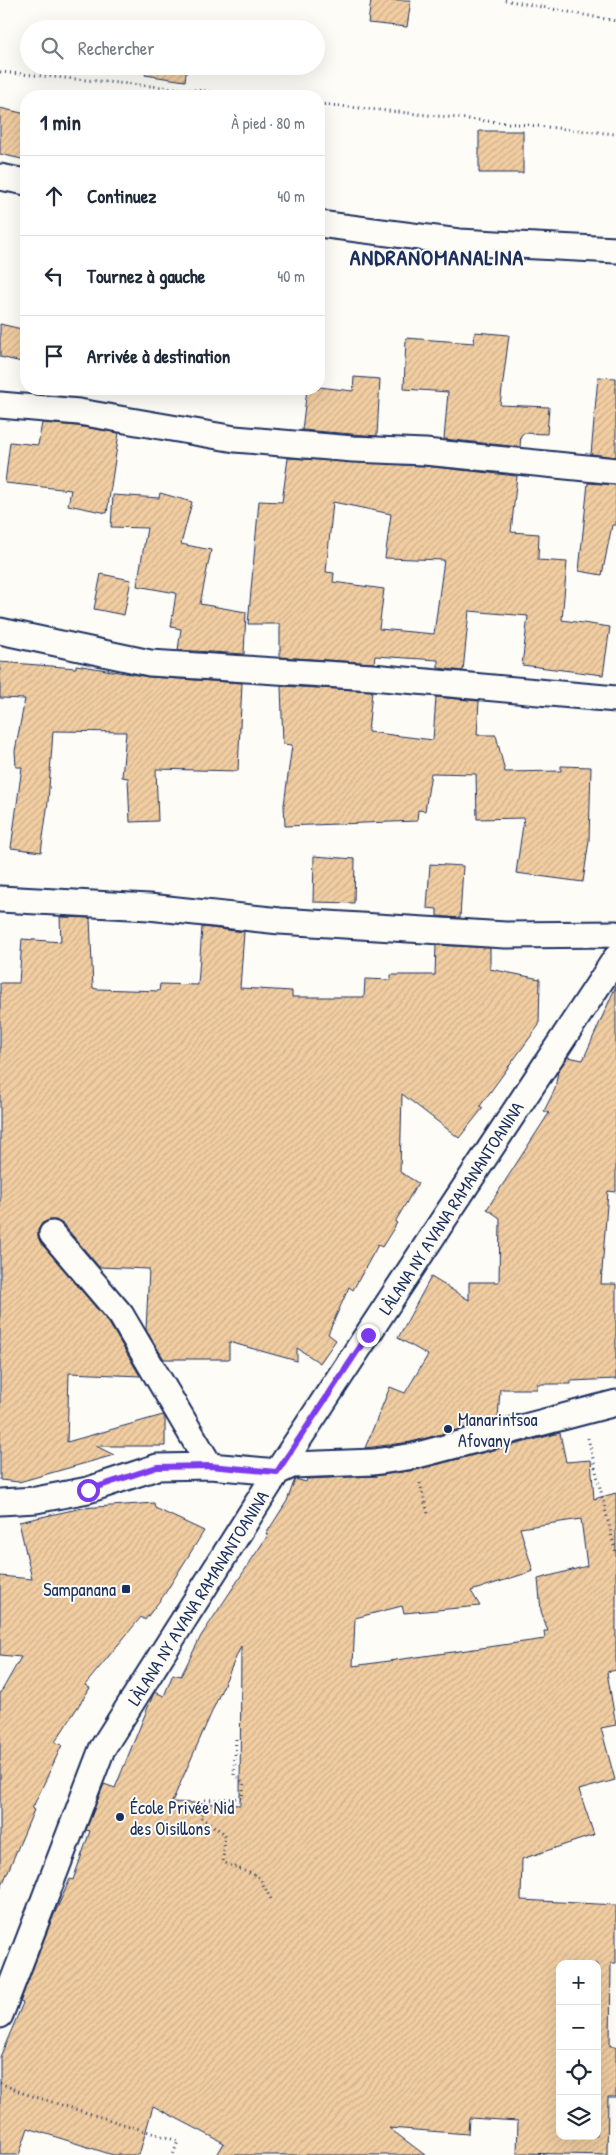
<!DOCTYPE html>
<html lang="fr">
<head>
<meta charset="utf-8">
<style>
	:root { --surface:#fff; --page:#f2f2f3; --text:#1f2937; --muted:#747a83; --line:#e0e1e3 }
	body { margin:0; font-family:"Patrick Hand",sans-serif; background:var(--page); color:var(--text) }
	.controls { position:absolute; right:15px; bottom:15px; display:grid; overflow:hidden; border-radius:10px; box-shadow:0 5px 20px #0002 }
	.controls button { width:45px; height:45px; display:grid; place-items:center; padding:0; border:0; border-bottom:1px solid var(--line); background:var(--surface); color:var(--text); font:25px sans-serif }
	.stop { position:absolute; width:15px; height:15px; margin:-11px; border:4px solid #7c3aed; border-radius:50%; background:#fff }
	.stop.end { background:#7c3aed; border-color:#fff; box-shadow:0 1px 5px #0008 }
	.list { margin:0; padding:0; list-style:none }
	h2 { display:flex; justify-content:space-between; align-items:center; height:65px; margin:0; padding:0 20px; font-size:21px }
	h2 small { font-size:16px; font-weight:400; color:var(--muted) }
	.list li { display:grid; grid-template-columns:32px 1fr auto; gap:15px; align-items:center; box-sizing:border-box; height:80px; padding:0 20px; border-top:1px solid var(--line) }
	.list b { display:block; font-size:19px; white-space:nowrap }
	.list em { font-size:16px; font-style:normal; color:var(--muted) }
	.icon { flex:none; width:28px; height:28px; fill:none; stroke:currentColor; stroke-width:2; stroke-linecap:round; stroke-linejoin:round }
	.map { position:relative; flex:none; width:616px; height:2155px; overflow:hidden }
	.search { position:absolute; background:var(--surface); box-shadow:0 5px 20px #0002; left:20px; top:20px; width:305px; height:55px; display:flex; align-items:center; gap:12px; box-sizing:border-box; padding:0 18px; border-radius:28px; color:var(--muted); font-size:19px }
	.panel { position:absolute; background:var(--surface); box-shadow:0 5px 20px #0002; left:20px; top:90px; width:305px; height:305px; border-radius:20px }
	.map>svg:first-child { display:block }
	.building { fill:url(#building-hatch); stroke:#1b2f5e; fill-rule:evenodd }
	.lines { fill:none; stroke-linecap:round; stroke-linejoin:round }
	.street-casing { stroke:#1b2f5e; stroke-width:29 }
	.path { stroke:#1b2f5e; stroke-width:3; stroke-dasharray:1 4; stroke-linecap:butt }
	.street { stroke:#fdfcf7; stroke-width:25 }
	.route { stroke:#7c3aed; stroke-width:6 }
	.poi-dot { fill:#1b2f5e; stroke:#fdfcf7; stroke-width:2 }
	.labels { text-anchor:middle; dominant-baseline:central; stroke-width:4; stroke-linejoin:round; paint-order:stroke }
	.street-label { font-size:18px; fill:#1b2f5e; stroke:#fdfcf7 }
	.poi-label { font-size:18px; fill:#1b2f5e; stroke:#fdfcf7; text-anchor:start }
	.district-label { font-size:22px; font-weight:bold; letter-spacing:1px; fill:#1b2f5e; stroke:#fdfcf7 }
</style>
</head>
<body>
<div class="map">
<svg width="616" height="2155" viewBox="0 0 616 2155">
	<defs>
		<pattern id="building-hatch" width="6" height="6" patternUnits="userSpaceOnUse" patternTransform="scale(1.25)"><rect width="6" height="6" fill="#f1cda1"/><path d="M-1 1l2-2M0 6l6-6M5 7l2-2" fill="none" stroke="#ceb08d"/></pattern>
	</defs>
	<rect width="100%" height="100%" fill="#fdfcf7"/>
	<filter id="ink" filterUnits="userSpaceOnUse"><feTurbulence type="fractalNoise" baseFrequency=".02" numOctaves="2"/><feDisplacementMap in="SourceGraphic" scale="10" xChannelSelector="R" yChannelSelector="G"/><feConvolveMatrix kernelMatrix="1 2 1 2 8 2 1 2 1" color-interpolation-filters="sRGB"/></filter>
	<g filter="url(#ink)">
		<!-- building -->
		<path class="building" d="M371 0H411L407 27 368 23Z
			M147 66H187L185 81 145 75Z
			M0 108 26 114V160L0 154Z
			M479 131H523V173H479Z
			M0 324 26 330V363L0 357Z
			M475 332 509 335 500 405 549 407 547 434 524 433 521 435 520 447 444 439 448 392 404 389 406 338 474 343Z
			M354 377 380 379 377 436 302 430 307 389H319V387L353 391Z
			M598 377 616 378V457L591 454Z
			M42 423 77 426 119 433 107 513 68 505 71 490 5 483 10 442 38 445Z
			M288 458 424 466 517 476 511 532 539 534 538 560 567 562 562 620 610 627 603 675 522 665 528 616 469 611 463 671 438 668V660L375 656 374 663 280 657V624H248L259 501 282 502ZM333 502 391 514 385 558 444 560 434 634 379 629 384 589 333 582 334 573 326 572Z
			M588 483 616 485V525H612L602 575 579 571Z
			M160 493 192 502 181 544 211 550 200 604 246 612 244 654 178 650 181 629 171 627 176 593 137 586 147 528 111 527 113 495 159 498Z
			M101 574 131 580 124 615 94 609Z
			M0 662 76 668V665L149 677 242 683 238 771 156 769 158 821 130 822 128 778 122 777 126 732 53 731 48 802 41 852 11 848 22 767H16L15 751 25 699 0 698Z
			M281 686 372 691 368 732 433 740 436 697 479 701 477 735H496L505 772 561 771V766L591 767 589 840 583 882 516 873 524 818 477 819 476 774 431 773 425 811 418 810 417 821 285 826 284 805 292 745 283 744Z
			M314 856 355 859 354 903 313 902Z
			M430 864 463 866 460 918 437 916V909L427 908Z
			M60 917 90 918 93 988 97 989 159 991 160 984 198 985 202 927 244 932 240 988 292 991V997H364L365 979 391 980V975H435L436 945 490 948V969L540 979 539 1025 480 1106 483 1108 459 1138 402 1094 400 1172 418 1183 395 1222 397 1223 382 1247 378 1245 353 1290 349 1287 328 1334 336 1340 320 1363 297 1348V1361L229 1342V1359H164L146 1330 149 1269 99 1267 63 1224 56 1220H50L42 1223 38 1230V1236L41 1243 109 1323 140 1376 69 1373 67 1442 163 1415 165 1418V1446H96L114 1455 19 1482 0 1480V983H19L22 939 61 942Z
			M616 986V1192L608 1191 601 1284H616V1379L571 1381V1384H537V1389H500L498 1419 411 1442 365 1448 390 1387 405 1393 428 1355 398 1338 431 1277 469 1300V1282H499L500 1218 487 1209 549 1113 544 1111 555 1089 558 1071 568 1057 583 1060Z
			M560 1433 566 1462 591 1460 594 1499 616 1493V1670L607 1672 616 1725 601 1728 615 1780 579 1790 594 1835 522 1859 521 1900 616 1905V1963H611L610 2046H616V2097H608L607 2155 517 2153 518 2121 469 2118 468 2134 389 2128 425 2155H217L224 2143 153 2106 139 2155H113L28 2128 19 2155H0V2057L23 2003 20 2002 50 1924 70 1879 73 1880 90 1831 86 1830 104 1784 115 1788 153 1695 155 1692 164 1696 173 1674 181 1676 201 1636 268 1535 266 1534 287 1501 295 1479 306 1482 307 1479 375 1476 416 1470ZM581 1519 587 1566 538 1579 541 1611 548 1631H544L545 1639 353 1666 355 1618 402 1606 404 1613 480 1606 471 1591 533 1571 520 1528ZM241 1646 240 1805 172 1802ZM560 1964H597V2136H560Z
			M154 1503 155 1508 204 1531 164 1595 145 1620 141 1617 85 1685 90 1688 55 1742 62 1745 32 1809 34 1810 0 1890V1694L21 1657 0 1655V1576L32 1579 19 1522 82 1508Z"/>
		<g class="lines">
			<defs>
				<path id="street" d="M0 177 26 182
					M319 224 459 242 616 250
					M0 405 79 412 235 439 353 449 425 452 616 471
					M0 631 150 663 372 677 616 699
					M0 899 149 907 280 921 505 935 616 934
					M52 1234 121 1315 210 1466
					M0 1502 36 1500 88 1490 157 1467 210 1466 277 1472 292 1465 374 1462 414 1456 616 1403
					M0 2015 102 1749 277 1472 616 958"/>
			</defs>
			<!-- street casing -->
			<use href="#street" class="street-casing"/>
			<!-- path -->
			<path class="path" d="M505 0 616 21
				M0 72 205 91 237 96
				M319 104 616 134
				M588 1438 616 1554
				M420 1483 428 1514
				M236 1739 234 1775 244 1783 242 1798 205 1800 200 1817 225 1834 223 1862 259 1877 271 1899
				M0 2083 23 2093 178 2141 173 2155"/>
			<!-- street -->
			<use href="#street" class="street"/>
		</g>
	</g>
	<g class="lines" filter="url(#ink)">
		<!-- route -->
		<path class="route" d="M88 1490 157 1467 210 1466 277 1472 368 1335"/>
	</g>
	<!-- markers -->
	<g class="poi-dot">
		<circle cx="448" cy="1429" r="5"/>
		<rect x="121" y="1584" width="10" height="10" rx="2.5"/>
		<circle cx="120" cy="1817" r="5"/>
	</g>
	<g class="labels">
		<!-- street labels -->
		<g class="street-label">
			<text transform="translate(451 1208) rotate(-57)">LÀLANA NY AVANA RAMANANTOANINA</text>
			<text transform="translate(198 1598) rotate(-58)">LÀLANA NY AVANA RAMANANTOANINA</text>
		</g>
		<!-- poi labels -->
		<g class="poi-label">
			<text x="458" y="1419">Manarintsoa<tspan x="458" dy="21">Afovany</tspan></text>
			<text x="116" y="1589" text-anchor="end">Sampanana</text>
			<text x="130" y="1807">École Privée Nid<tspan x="130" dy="21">des Oisillons</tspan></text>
		</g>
		<!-- district labels -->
		<g class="district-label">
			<text x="437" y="257">ANDRANOMANALINA</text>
		</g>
	</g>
</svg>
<div class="controls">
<button>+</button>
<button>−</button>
<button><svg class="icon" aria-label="locate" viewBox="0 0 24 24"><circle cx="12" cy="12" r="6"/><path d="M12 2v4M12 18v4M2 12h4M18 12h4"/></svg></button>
<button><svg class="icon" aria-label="layers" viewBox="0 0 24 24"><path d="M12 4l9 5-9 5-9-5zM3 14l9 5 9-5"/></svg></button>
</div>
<div class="stop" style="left:88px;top:1490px"></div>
<div class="stop end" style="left:368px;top:1335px"></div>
<div class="search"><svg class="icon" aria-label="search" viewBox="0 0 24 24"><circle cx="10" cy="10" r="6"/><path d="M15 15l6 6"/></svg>Rechercher</div>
<section class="panel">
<h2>1 min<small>À pied · 80 m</small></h2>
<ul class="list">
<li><svg class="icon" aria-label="ahead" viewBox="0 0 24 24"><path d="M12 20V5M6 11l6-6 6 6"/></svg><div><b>Continuez</b></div><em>40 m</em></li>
<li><svg class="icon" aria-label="left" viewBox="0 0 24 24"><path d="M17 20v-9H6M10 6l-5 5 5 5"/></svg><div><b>Tournez à gauche</b></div><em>40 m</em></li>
<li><svg class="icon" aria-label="arrive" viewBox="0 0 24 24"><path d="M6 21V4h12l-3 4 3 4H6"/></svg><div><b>Arrivée à destination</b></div></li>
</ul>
</section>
</div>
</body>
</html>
